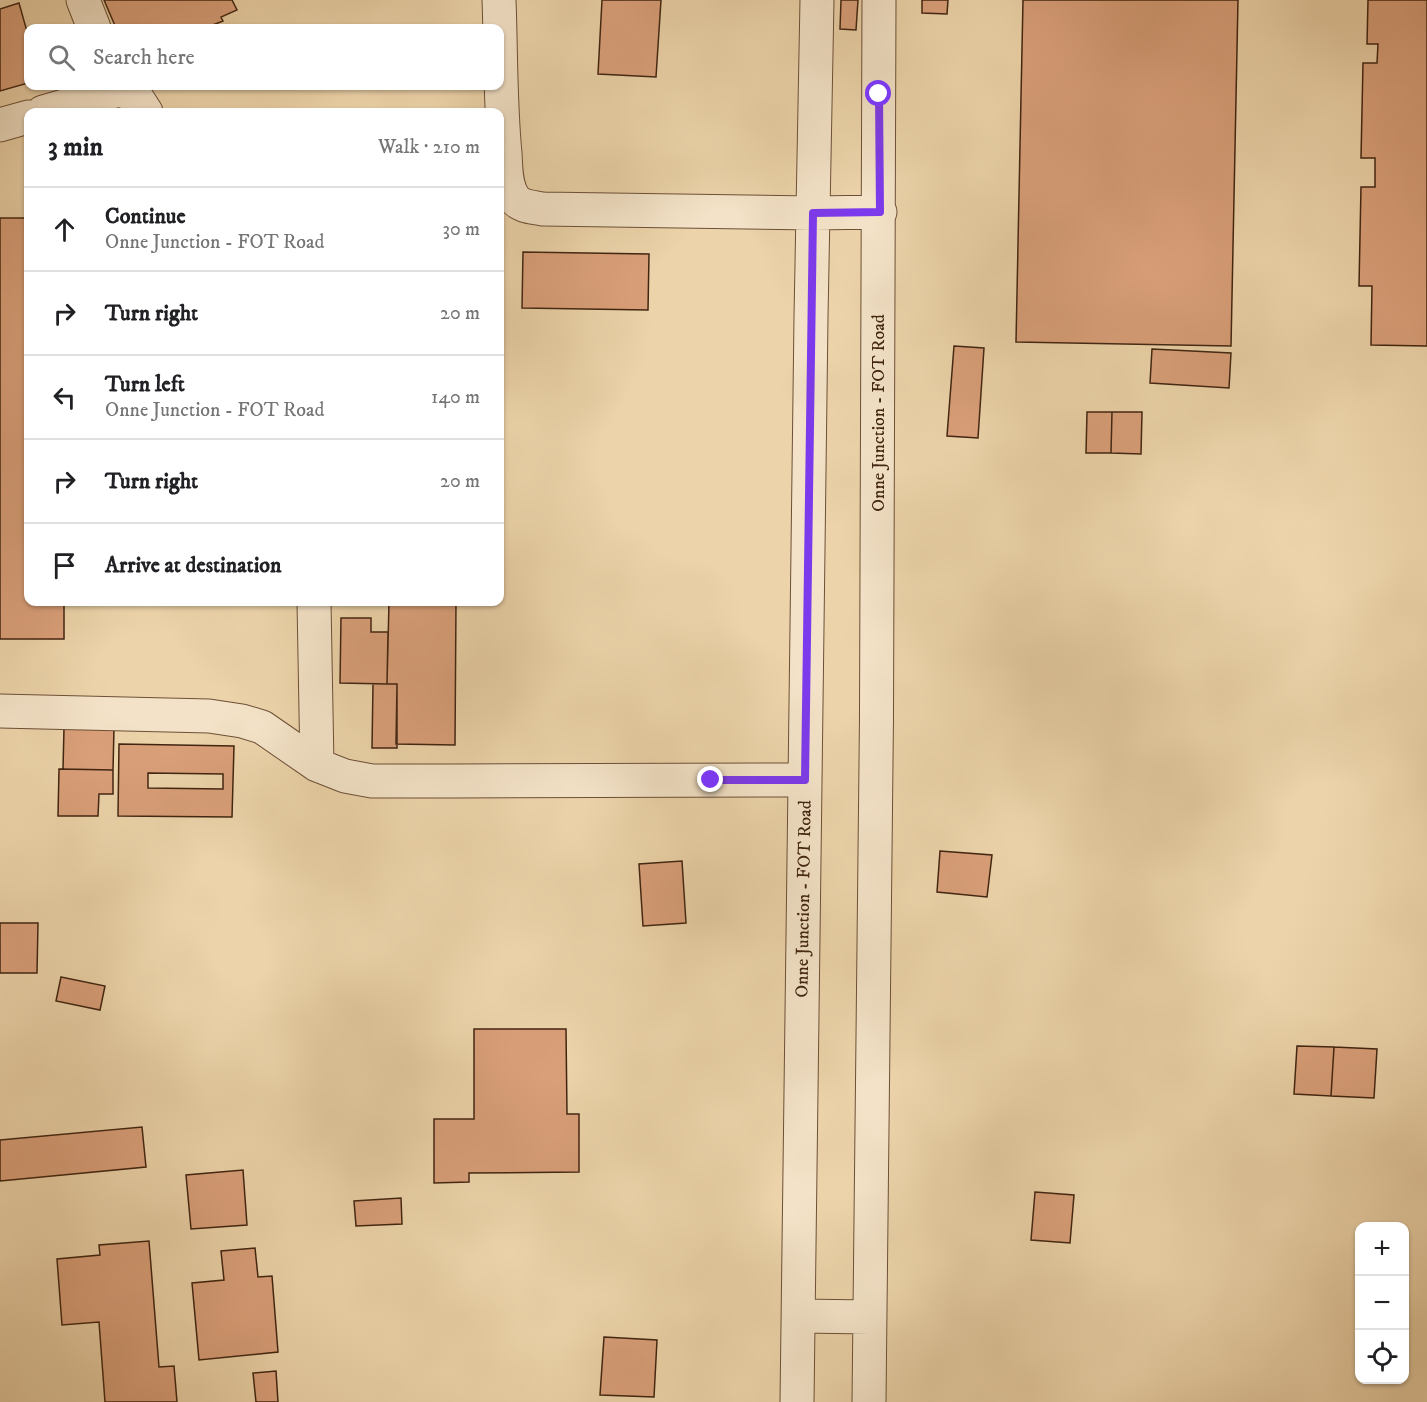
<!DOCTYPE html>
<html lang="en">
<head>
<meta charset="utf-8">
<style>
	:root { --surface:#fff; --page:#f2f2f2; --text:#202124; --muted:#757577; --line:#e0e0e0 }
	body { margin:0; font-family:"IM FELL DW Pica",serif; background:var(--page); color:var(--text) }
	.controls { position:absolute; right:18px; bottom:18px; display:grid; overflow:hidden; border-radius:12px; box-shadow:0 2px 4px #0004 }
	.controls button { width:54px; height:54px; display:grid; place-items:center; padding:0; border:0; border-bottom:2px solid var(--line); background:var(--surface); color:var(--text); font:30px sans-serif }
	.stop { position:absolute; width:18px; height:18px; margin:-14px; border:4px solid #7c3aed; border-radius:50%; background:#fff }
	.stop.end { background:#7c3aed; border-color:#fff; box-shadow:0 2px 6px #0008 }
	.list { margin:0; padding:0; list-style:none }
	h2 { display:flex; justify-content:space-between; align-items:center; height:78px; margin:0; padding:0 24px; font-size:26px }
	h2 small { font-size:20px; font-weight:400; color:var(--muted) }
	.list li { display:grid; grid-template-columns:39px 1fr auto; gap:18px; align-items:center; box-sizing:border-box; height:84px; padding:0 24px; border-top:2px solid var(--line) }
	.list b { display:block; font-size:22px; white-space:nowrap }
	.list p { margin:0; font-size:20px; white-space:nowrap; color:var(--muted) }
	.list em { font-size:20px; font-style:normal; color:var(--muted) }
	.icon { flex:none; width:33px; height:33px; fill:none; stroke:currentColor; stroke-width:2; stroke-linecap:round; stroke-linejoin:round }
	.map { position:relative; flex:none; width:1427px; height:1402px; overflow:hidden }
	.search { position:absolute; background:var(--surface); box-shadow:0 2px 4px #0004; left:24px; top:24px; width:480px; height:66px; display:flex; align-items:center; gap:15px; box-sizing:border-box; padding:0 21px; border-radius:12px; color:var(--muted); font-size:22px }
	.panel { position:absolute; background:var(--surface); box-shadow:0 2px 4px #0004; left:24px; top:108px; width:480px; height:498px; border-radius:12px }
	.map>svg:first-child { display:block }
	.building { fill:#d99f79; stroke:#412511; stroke-width:1.5; fill-rule:evenodd }
	.lines { fill:none; stroke-linecap:round; stroke-linejoin:round }
	.minor-casing { stroke:#6c5037; stroke-width:35 }
	.minor { stroke:#f3e2c7; stroke-width:33 }
	.route { stroke:#7c3aed; stroke-width:8 }
	.labels { text-anchor:middle; dominant-baseline:central; stroke-width:4.5; stroke-linejoin:round; paint-order:stroke }
	.street-label { font-size:18px; fill:#412511; stroke:#f3e2c7 }
</style>
</head>
<body>
<div class="map">
<svg width="1427" height="1402" viewBox="0 0 1427 1402">
	<rect width="100%" height="100%" fill="#ecd3a9"/>
	<filter id="stains"><feTurbulence type="fractalNoise" baseFrequency=".00333" numOctaves="4"/><feColorMatrix values="0 0 0 0 .2 0 0 0 0 .09 0 0 0 0 .02 0 0 0 .5 -.17"/></filter>
	<radialGradient id="worn" r=".72"><stop offset=".6" stop-color="#630" stop-opacity="0"/><stop offset="1" stop-color="#630" stop-opacity=".3"/></radialGradient>
	<!-- building -->
	<path class="building" d="M104 0H232L237 10 221 17 223 21 205 28H116Z
		M602 0H661L656 77 598 74Z
		M841 0H858L856 30 840 29Z
		M922 0H948L947 14 922 13Z
		M1023 0H1238L1231 346 1016 342Z
		M1368 0H1427V346L1371 345 1372 286H1359L1361 187H1375V158H1361L1363 63H1377L1378 44H1367Z
		M19 3 28 35V83L0 91V9Z
		M0 218H28V602H64V639H0Z
		M523 252 649 254 648 310 522 308Z
		M954 346 984 348 978 438 947 436Z
		M1152 349 1231 353 1229 388 1150 383Z
		M1087 412H1112L1111 453H1086Z
		M1112 412H1142L1141 454 1111 453Z
		M389 602H456L455 745 396 744 397 684H387Z
		M341 618H371V632H388L387 684 340 683Z
		M373 684H397V748H372Z
		M64 728H114L113 770 63 769Z
		M119 744 234 746 232 817 118 816ZM148 773 223 774V789L148 788Z
		M59 769 113 770V794H99L98 816H58Z
		M940 851 992 855 987 897 937 892Z
		M682 861 686 923 643 926 639 864Z
		M0 923H38L37 973H0Z
		M61 977 105 986 100 1010 56 1001Z
		M474 1029H566L567 1114H579V1172L469 1173V1182L434 1183V1119H474Z
		M1297 1046 1334 1047 1331 1096 1294 1094Z
		M1334 1047 1377 1049 1374 1098 1331 1096Z
		M142 1127 146 1167 0 1181V1140Z
		M243 1170 247 1225 191 1229 186 1175Z
		M1035 1192 1074 1195 1070 1243 1031 1240Z
		M401 1198 402 1224 356 1226 354 1201Z
		M149 1241 159 1367 174 1366 177 1402H105L99 1322 62 1325 57 1259 100 1255 99 1245Z
		M255 1248 258 1277 272 1276 278 1352 199 1360 192 1283 224 1280 221 1251Z
		M604 1337 657 1340 654 1397 600 1395Z
		M276 1371 278 1402H256L253 1373Z"/>
	<g class="lines">
		<defs>
			<path id="minor" d="M83 0 94 28
				M499 0C501 51 500 102 505 153 506 167 505 185 514 198 520 207 533 207 543 209L813 213 880 212
				M43 112 119 90 135 95 146 112
				M0 125 28 117
				M314 602 317 765
				M0 711 209 716 242 721 262 727 317 765 345 776 372 781H451L805 780
				M799 1316 870 1317
				M797 1402 811 317 817 0
				M869 1402C875 935 880 467 879 0"/>
		</defs>
		<!-- minor casing -->
		<use href="#minor" class="minor-casing"/>
		<!-- minor -->
		<use href="#minor" class="minor"/>
	</g>
	<g class="lines">
		<!-- route -->
		<path class="route" d="M711 780H805L813 213 880 212 879 94"/>
	</g>
	<g class="labels">
		<!-- street labels -->
		<g class="street-label">
			<text transform="translate(879 413) rotate(-90)">Onne Junction - FOT Road</text>
			<text transform="translate(804 899) rotate(-89)">Onne Junction - FOT Road</text>
		</g>
	</g>
	<rect width="100%" height="100%" filter="url(#stains)"/>
	<rect width="100%" height="100%" fill="url(#worn)"/>
</svg>
<div class="controls">
<button>+</button>
<button>−</button>
<button><svg class="icon" aria-label="locate" viewBox="0 0 24 24"><circle cx="12" cy="12" r="6"/><path d="M12 2v4M12 18v4M2 12h4M18 12h4"/></svg></button>
</div>
<div class="stop" style="left:879px;top:94px"></div>
<div class="stop end" style="left:711px;top:780px"></div>
<div class="search"><svg class="icon" aria-label="search" viewBox="0 0 24 24"><circle cx="10" cy="10" r="6"/><path d="M15 15l6 6"/></svg>Search here</div>
<section class="panel">
<h2>3 min<small>Walk · 210 m</small></h2>
<ul class="list">
<li><svg class="icon" aria-label="ahead" viewBox="0 0 24 24"><path d="M12 20V5M6 11l6-6 6 6"/></svg><div><b>Continue</b><p>Onne Junction - FOT Road</p></div><em>30 m</em></li>
<li><svg class="icon" aria-label="right" viewBox="0 0 24 24"><path d="M7 20v-9h11M14 6l5 5-5 5"/></svg><div><b>Turn right</b></div><em>20 m</em></li>
<li><svg class="icon" aria-label="left" viewBox="0 0 24 24"><path d="M17 20v-9H6M10 6l-5 5 5 5"/></svg><div><b>Turn left</b><p>Onne Junction - FOT Road</p></div><em>140 m</em></li>
<li><svg class="icon" aria-label="right" viewBox="0 0 24 24"><path d="M7 20v-9h11M14 6l5 5-5 5"/></svg><div><b>Turn right</b></div><em>20 m</em></li>
<li><svg class="icon" aria-label="arrive" viewBox="0 0 24 24"><path d="M6 21V4h12l-3 4 3 4H6"/></svg><div><b>Arrive at destination</b></div></li>
</ul>
</section>
</div>
</body>
</html>
